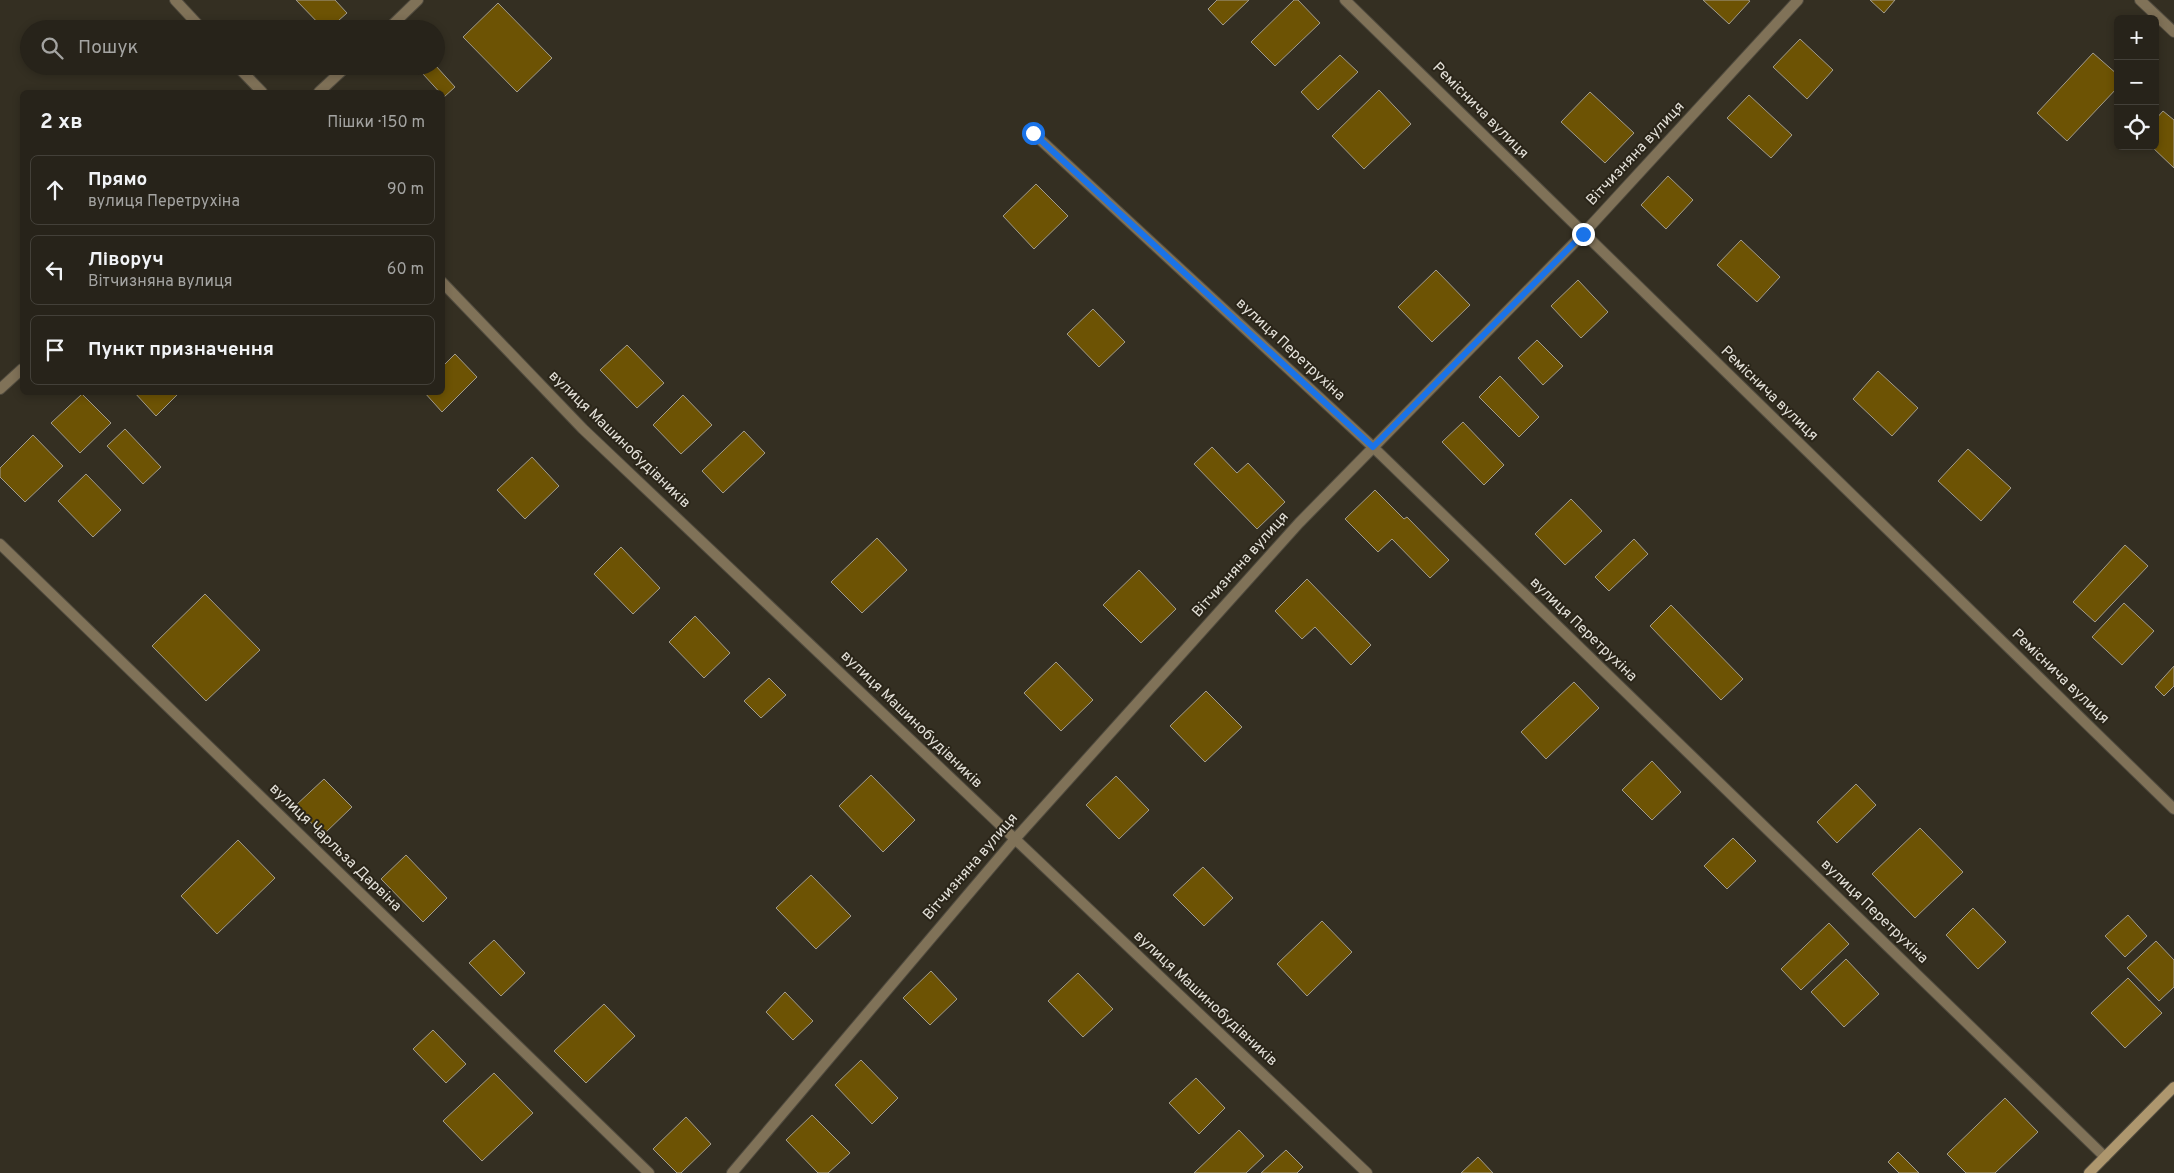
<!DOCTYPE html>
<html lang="uk">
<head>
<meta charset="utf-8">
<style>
	:root { --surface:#27231a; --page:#332f27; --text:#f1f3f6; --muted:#a4a4a2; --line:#434039 }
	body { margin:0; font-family:Overpass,sans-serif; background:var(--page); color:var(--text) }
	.controls { position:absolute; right:15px; top:15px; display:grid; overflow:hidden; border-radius:8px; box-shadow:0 2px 8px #0003 }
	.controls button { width:45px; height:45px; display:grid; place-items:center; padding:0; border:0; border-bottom:1px solid var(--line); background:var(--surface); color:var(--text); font:25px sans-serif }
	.stop { position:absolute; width:15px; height:15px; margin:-11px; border:4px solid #1a73e8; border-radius:50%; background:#fff }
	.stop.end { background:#1a73e8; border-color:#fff; box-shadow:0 1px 5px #0008 }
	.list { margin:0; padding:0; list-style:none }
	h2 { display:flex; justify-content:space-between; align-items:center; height:65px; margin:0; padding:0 20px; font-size:21px }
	h2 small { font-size:16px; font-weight:400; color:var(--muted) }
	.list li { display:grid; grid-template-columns:32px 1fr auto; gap:15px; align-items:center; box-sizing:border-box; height:70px; margin:0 10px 10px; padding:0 10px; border:1px solid var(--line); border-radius:8px }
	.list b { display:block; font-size:19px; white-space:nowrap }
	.list p { margin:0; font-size:16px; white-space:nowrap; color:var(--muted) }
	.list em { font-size:16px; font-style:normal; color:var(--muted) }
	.icon { flex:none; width:28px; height:28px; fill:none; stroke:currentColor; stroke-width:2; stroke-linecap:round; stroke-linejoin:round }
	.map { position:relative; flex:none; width:2174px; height:1173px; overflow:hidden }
	.search { position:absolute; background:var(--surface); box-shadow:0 2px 8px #0003; left:20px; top:20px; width:425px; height:55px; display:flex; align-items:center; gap:12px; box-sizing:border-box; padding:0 18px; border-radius:28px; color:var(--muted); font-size:19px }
	.panel { position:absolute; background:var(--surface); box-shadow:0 2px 8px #0003; left:20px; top:90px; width:425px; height:305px; border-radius:8px }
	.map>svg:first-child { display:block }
	.building { fill:#6d5304; stroke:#a29c8d }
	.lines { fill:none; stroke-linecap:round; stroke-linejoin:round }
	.street-casing { stroke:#504b3f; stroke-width:12 }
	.secondary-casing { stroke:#504b3f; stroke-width:12 }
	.street { stroke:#807258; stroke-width:10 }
	.secondary { stroke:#ae976e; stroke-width:10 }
	.route { stroke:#1a73e8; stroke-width:6 }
	.labels { text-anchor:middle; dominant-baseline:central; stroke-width:4; stroke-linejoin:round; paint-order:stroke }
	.street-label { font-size:15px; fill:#e3e0d8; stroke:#2a2519 }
</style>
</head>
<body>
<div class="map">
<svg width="2174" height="1173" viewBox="0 0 2174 1173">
	<rect width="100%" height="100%" fill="#342f22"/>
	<!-- building -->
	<path class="building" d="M296 0H335L347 13 329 29H324Z
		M1217 0H1249L1223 25 1208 9Z
		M1294 0H1298L1320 23 1275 66 1251 42Z
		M1703 0H1748L1750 1 1729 24Z
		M1870 0H1895L1884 13Z
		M498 3 552 58 517 92 463 37Z
		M1800 39 1833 70 1807 99 1773 67Z
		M2093 53 2118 75V87L2067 141 2037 113Z
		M1340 55 1358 72 1318 110 1301 92Z
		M431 66H436L455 87 444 97 423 74Z
		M1379 90 1411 124 1364 169 1332 136Z
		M1590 92 1634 133 1605 163 1561 122Z
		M1749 95 1792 135 1771 158 1727 118Z
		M2163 111 2174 120V168L2151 146H2155V120Z
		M1668 176 1693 200 1666 229 1641 205Z
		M1036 184 1068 216 1034 249 1003 216Z
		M1741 240 1780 277 1757 302 1717 265Z
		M1436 270 1470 305 1432 342 1398 307Z
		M1578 280 1608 312 1581 338 1551 306Z
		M1093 309 1125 342 1099 367 1067 334Z
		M1537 340 1563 366 1543 385 1518 358Z
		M627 345 664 383 637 408 600 370Z
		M455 354 477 377 442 412 424 392H442V367Z
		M1878 371 1918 408 1892 436 1853 399Z
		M1500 376 1539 417 1519 437 1479 397Z
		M134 392H180L156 416Z
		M82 394 111 423 80 453 51 423Z
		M683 395 712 425 681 454 653 425Z
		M1463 422 1504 465 1484 485 1442 442Z
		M125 429 161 467 143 484 107 446Z
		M744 431 765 453 723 493 702 471Z
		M33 435 63 466 25 502 0 477V468Z
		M1212 447 1237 473 1248 463 1285 502 1257 529 1194 464Z
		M1968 449 2011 488 1981 521 1938 481Z
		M532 457 559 486 525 519 497 490Z
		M86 474 121 510 93 537 58 501Z
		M1375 490 1404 519 1407 517 1449 560 1430 578 1392 539 1378 552 1345 519Z
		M1571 499 1602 531 1565 565 1535 534Z
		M877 538 907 570 862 613 831 582Z
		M1634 539 1648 554 1609 591 1595 577Z
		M2125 545 2148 566 2095 622 2073 602Z
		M621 547 660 588 633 614 594 574Z
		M1139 570 1176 609 1141 643 1103 605Z
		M1307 579 1371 645 1351 665 1315 627 1302 639 1275 611Z
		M205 594 260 650 206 701 152 646Z
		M2124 603 2154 631 2122 665 2092 637Z
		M1671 605 1743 679 1721 700 1650 626Z
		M695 616 730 653 704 678 669 642Z
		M1056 662 1093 700 1061 731 1024 693Z
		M2174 666V686L2164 696 2155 687Z
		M769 678 786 695 761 718 744 701Z
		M1574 682 1599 708 1546 759 1521 732Z
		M1206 691 1242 727 1205 762 1170 726Z
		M1652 761 1681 792 1652 820 1622 790Z
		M871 775 915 820 883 852 839 806Z
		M1116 776 1149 810 1119 839 1086 805Z
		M324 779 352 807 323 835 295 806Z
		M1856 784 1876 805 1837 843 1817 822Z
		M1920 828 1963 872 1915 918 1872 874Z
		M1733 838 1756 861 1727 889 1704 866Z
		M238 840 275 878 217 934 181 896Z
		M406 855 447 898 423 922 381 879Z
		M1203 867 1233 898 1204 926 1173 895Z
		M811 875 851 916 816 949 776 908Z
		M1973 908 2006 942 1978 969 1946 935Z
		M2128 915 2147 936 2125 957 2105 936Z
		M1322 921 1352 952 1307 996 1277 964Z
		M1829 923 1849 944 1801 990 1781 969Z
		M494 940 525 973 501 996 469 963Z
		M2156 941 2174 960V987L2159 1001 2127 968Z
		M1846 959 1879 994 1844 1027 1811 992Z
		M931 971 957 999 930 1025 903 998Z
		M1078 973 1113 1009 1083 1037 1048 1001Z
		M2128 978 2162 1013 2125 1048 2091 1013Z
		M785 992 813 1021 793 1040 766 1012Z
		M604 1004 635 1036 586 1083 554 1051Z
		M433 1030 466 1064 446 1083 413 1049Z
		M861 1060 898 1098 872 1124 835 1085Z
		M494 1073 533 1113 482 1161 443 1121Z
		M1196 1078 1225 1108 1199 1134 1169 1103Z
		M2005 1098 2038 1132 1995 1173H1966L1947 1154Z
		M812 1115 850 1153 828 1173H818L786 1140Z
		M686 1117 711 1144 681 1173H677L653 1149Z
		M1239 1130 1264 1156 1246 1173H1194Z
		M1286 1150 1303 1167 1297 1173H1261Z
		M1898 1152 1919 1173H1899L1888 1162Z
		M1478 1157 1493 1173H1461Z"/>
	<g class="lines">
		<defs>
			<path id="street" d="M175 0 202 29
				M1345 0 2174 809
				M2140 0 2174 32
				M388 29 418 0
				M237 66 262 92
				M319 92 347 66
				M1033 133 1373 447 2105 1157
				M442 282 583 429 1367 1173
				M0 389 22 369
				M0 544 649 1173
				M732 1173 1015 839 1299 523 1583 234 1798 0"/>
			<path id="secondary" d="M2089 1173 2174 1087"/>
		</defs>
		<!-- street casing -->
		<use href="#street" class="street-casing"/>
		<!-- secondary casing -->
		<use href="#secondary" class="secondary-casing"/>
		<!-- street -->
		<use href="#street" class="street"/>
		<!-- secondary -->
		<use href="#secondary" class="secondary"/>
	</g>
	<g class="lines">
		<!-- route -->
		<path class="route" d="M1033 133 1373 447 1583 234"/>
	</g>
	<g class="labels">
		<!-- street labels -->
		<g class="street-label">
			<text transform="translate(1480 111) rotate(45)">Реміснича вулиця</text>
			<text transform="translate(1636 154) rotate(-47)">Вітчизняна вулиця</text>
			<text transform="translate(1290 350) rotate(43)">вулиця Перетрухіна</text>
			<text transform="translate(1769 394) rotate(44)">Реміснича вулиця</text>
			<text transform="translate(619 440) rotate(44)">вулиця Машинобудівників</text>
			<text transform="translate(1241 565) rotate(-48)">Вітчизняна вулиця</text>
			<text transform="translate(1583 630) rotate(44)">вулиця Перетрухіна</text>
			<text transform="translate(2060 677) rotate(44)">Реміснича вулиця</text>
			<text transform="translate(911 720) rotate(44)">вулиця Машинобудівників</text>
			<text transform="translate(335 848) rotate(44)">вулиця Чарльза Дарвіна</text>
			<text transform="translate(971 867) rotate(-49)">Вітчизняна вулиця</text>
			<text transform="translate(1874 912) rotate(44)">вулиця Перетрухіна</text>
			<text transform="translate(1205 999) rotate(43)">вулиця Машинобудівників</text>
		</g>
	</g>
</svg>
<div class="controls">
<button>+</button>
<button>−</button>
<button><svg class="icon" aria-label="locate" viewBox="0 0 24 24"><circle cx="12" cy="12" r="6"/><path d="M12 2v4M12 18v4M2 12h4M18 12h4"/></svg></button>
</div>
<div class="stop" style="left:1033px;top:133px"></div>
<div class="stop end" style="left:1583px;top:234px"></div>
<div class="search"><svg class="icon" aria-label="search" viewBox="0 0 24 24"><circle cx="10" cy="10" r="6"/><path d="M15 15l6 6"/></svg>Пошук</div>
<section class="panel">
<h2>2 хв<small>Пішки · 150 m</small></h2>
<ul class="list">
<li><svg class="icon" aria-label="ahead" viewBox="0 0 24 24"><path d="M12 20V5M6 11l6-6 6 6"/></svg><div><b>Прямо</b><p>вулиця Перетрухіна</p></div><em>90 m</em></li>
<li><svg class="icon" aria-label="left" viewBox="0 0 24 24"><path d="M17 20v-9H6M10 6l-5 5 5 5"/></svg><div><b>Ліворуч</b><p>Вітчизняна вулиця</p></div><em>60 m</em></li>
<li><svg class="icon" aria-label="arrive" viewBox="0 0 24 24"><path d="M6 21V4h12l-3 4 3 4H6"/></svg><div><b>Пункт призначення</b></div></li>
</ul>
</section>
</div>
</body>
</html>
